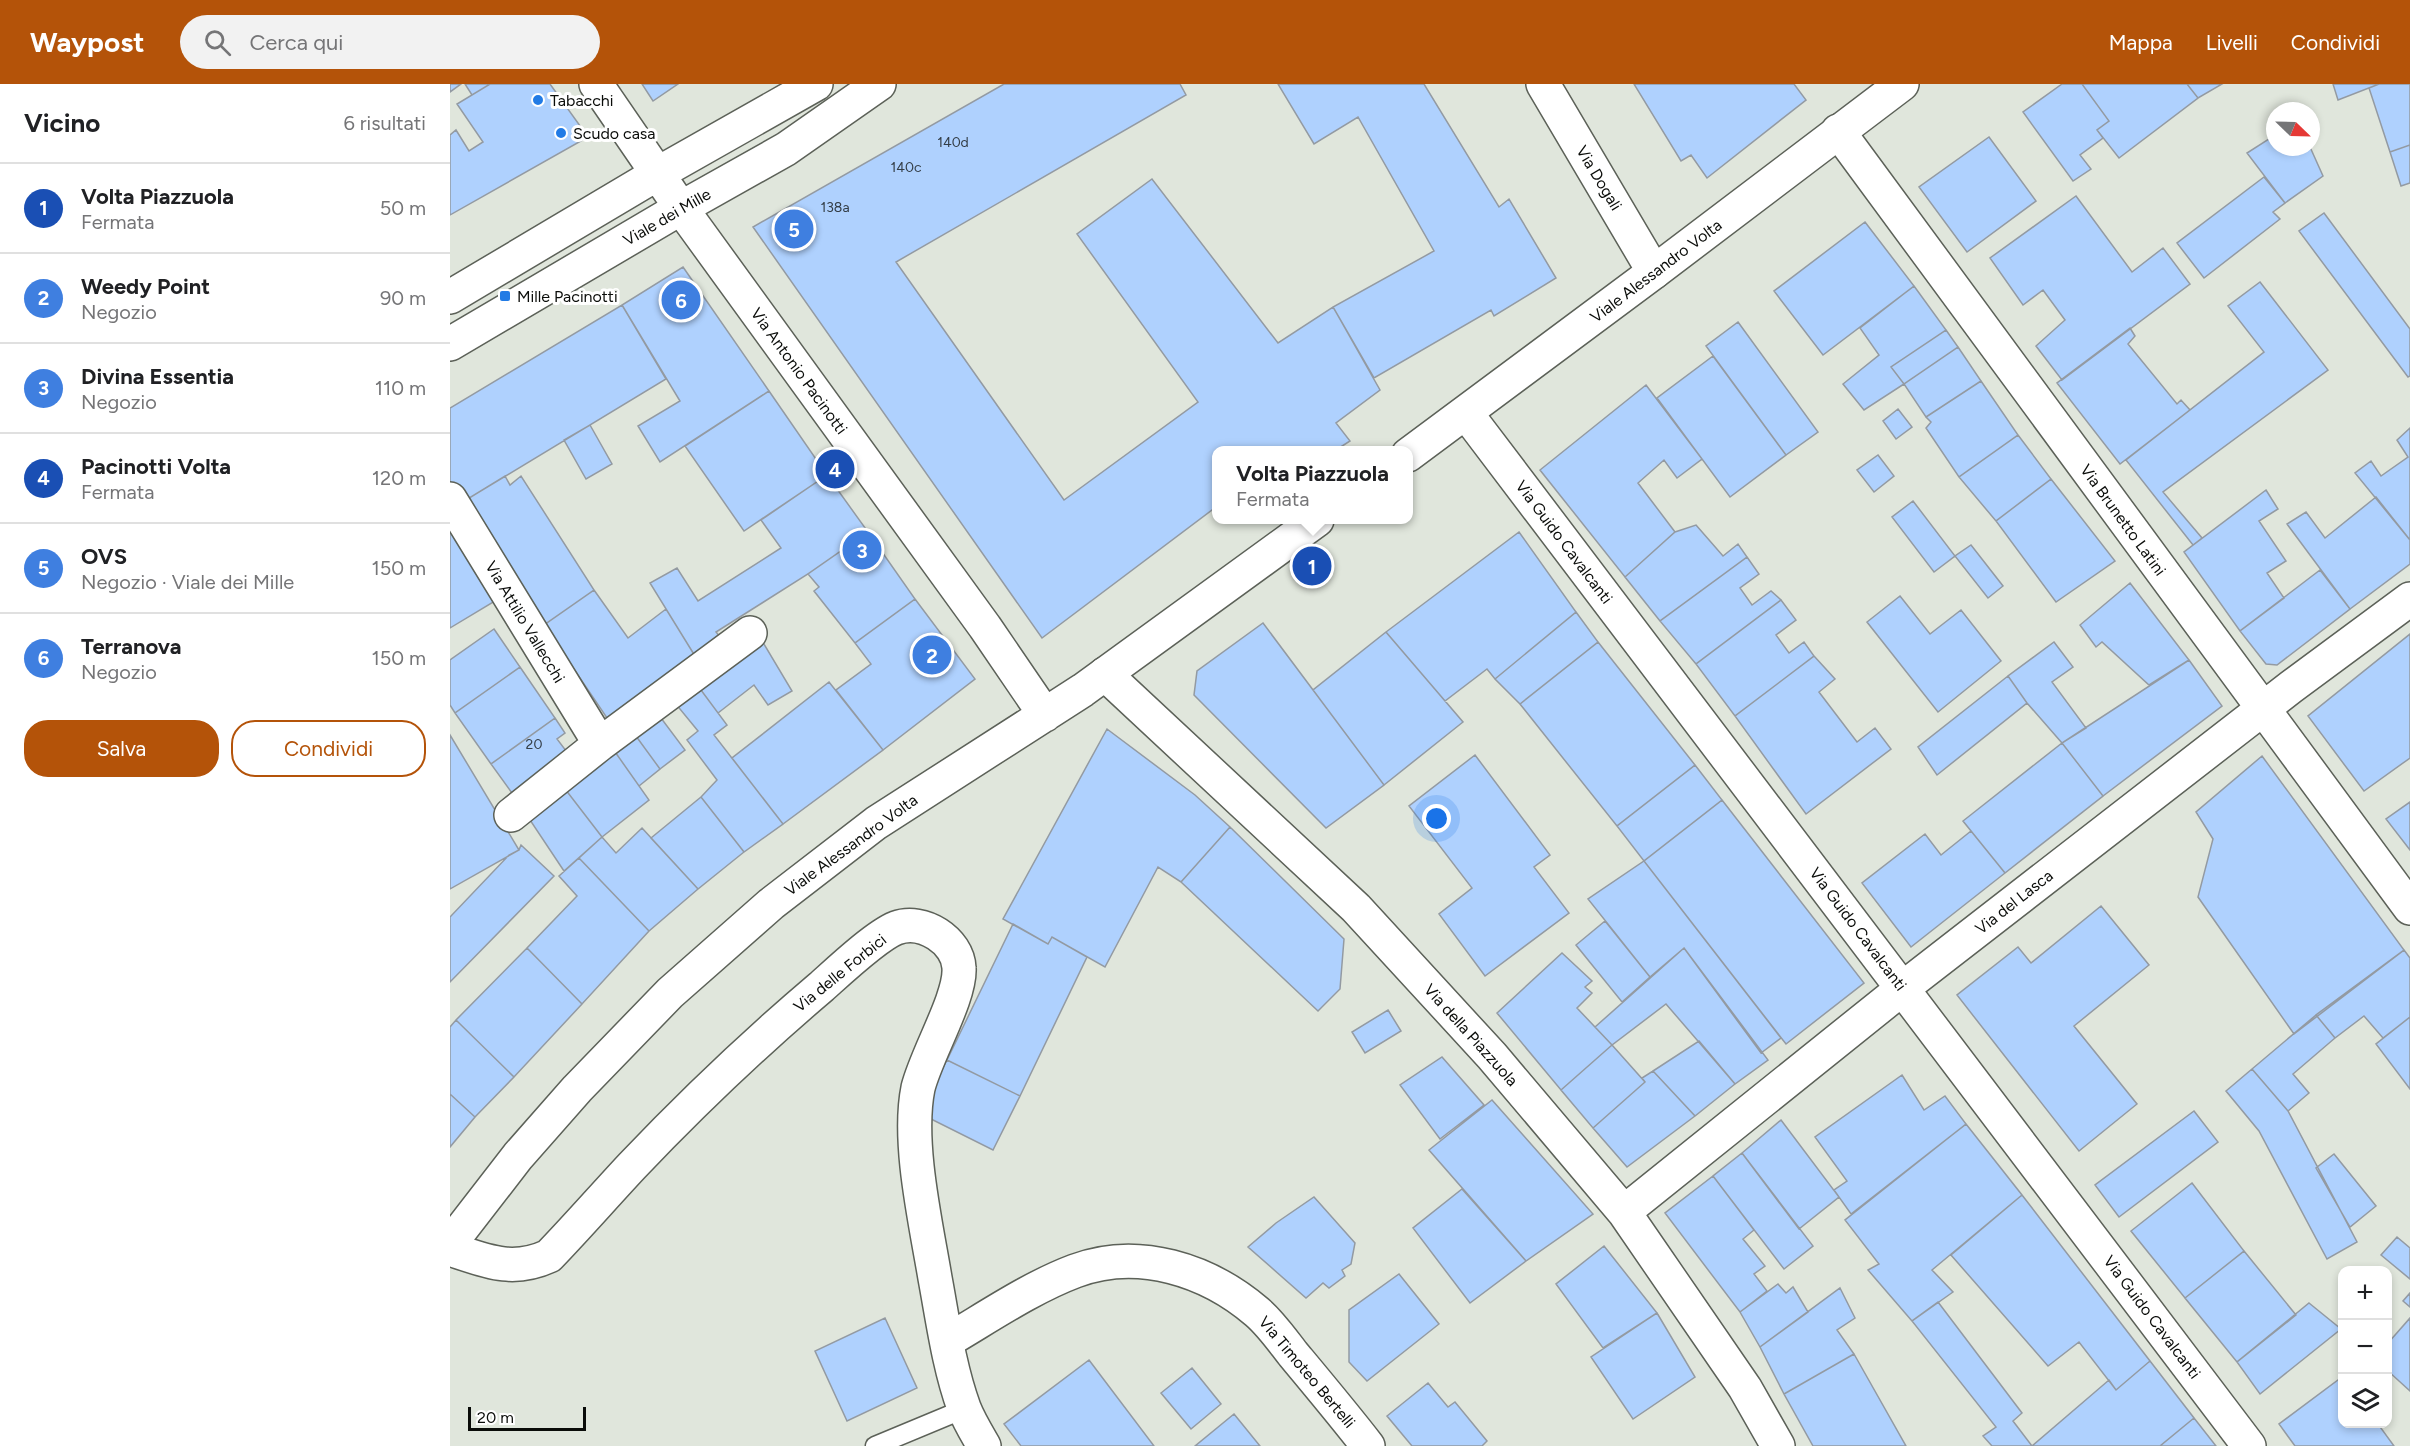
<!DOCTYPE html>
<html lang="it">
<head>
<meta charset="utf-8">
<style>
	:root { --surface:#fff; --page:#f2f2f2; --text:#202124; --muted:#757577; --line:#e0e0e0; --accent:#b45309 }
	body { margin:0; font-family:Figtree,sans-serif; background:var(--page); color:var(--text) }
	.controls { position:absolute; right:18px; bottom:18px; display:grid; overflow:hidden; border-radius:12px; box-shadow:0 3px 9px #0003 }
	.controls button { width:54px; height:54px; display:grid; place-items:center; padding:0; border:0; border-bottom:2px solid var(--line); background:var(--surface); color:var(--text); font:30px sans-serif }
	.compass { position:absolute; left:1816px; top:18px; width:54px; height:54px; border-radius:50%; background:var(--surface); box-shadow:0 3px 9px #0003; rotate:113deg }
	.scale { position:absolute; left:18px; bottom:15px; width:118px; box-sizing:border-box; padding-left:6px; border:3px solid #0a0c09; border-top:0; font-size:16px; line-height:21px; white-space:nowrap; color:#0a0c09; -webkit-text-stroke:4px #fff; paint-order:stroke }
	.you { position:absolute; left:987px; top:735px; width:21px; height:21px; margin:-15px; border:4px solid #fff; border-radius:50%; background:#1a73e8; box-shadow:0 0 0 9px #1a73e833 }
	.badge { display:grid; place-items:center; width:39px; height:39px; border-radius:50%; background:var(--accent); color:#fff; font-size:20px; font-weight:700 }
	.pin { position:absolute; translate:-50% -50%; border:3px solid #fff; box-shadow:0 2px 6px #0006 }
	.popup { position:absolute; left:762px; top:362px; width:201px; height:78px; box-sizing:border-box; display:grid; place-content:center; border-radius:12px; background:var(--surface); filter:drop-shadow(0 2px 4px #0005); font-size:20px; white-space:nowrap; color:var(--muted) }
	.popup b { font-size:22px; color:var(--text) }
	.popup::after { content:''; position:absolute; left:50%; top:100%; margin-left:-12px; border:12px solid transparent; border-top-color:var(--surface) }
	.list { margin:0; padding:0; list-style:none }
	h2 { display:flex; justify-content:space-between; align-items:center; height:78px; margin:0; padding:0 24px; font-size:26px }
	h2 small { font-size:20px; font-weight:400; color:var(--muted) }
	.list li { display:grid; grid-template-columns:39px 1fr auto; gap:18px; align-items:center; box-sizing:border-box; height:90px; padding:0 24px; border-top:2px solid var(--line) }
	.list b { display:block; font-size:22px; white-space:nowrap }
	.list p { margin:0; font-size:20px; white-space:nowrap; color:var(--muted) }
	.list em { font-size:20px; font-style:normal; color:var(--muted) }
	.actions { display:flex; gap:12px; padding:18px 24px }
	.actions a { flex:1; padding:14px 0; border:2px solid var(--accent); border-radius:24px; text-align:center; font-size:21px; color:var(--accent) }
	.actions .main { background:var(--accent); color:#fff }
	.icon { flex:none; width:33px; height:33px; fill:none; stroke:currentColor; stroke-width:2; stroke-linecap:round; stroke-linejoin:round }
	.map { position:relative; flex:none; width:1960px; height:1362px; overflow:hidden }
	header { display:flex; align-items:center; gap:36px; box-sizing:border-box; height:84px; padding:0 30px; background:var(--accent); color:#fff }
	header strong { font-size:28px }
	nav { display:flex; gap:33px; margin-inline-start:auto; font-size:21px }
	.search { width:420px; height:54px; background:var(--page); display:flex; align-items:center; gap:15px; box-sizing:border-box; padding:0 21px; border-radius:33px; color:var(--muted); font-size:22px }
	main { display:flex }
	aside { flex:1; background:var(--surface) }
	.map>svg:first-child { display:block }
	.building { fill:#afd1fe; stroke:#939aa2; stroke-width:1.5 }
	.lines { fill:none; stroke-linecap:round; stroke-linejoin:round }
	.service-casing { stroke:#5c6158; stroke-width:21 }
	.minor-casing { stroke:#5c6158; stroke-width:36 }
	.tertiary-casing { stroke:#5c6158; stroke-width:36 }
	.secondary-casing { stroke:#5c6158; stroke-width:36 }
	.service { stroke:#fff; stroke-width:18 }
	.minor { stroke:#fff; stroke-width:33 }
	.tertiary { stroke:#fff; stroke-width:33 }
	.secondary { stroke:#fff; stroke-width:33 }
	.poi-dot { fill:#227be5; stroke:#fff; stroke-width:2 }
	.labels { text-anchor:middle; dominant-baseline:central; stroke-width:6; stroke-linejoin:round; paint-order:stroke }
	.number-label { font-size:14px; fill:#333d46 }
	.poi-label { font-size:16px; fill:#0a0c09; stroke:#fff; text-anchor:start }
	.street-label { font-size:16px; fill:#0a0c09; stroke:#fff }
</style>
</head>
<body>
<header>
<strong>Waypost</strong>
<div class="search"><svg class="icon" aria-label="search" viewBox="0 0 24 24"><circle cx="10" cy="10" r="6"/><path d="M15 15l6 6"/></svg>Cerca qui</div>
<nav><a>Mappa</a><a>Livelli</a><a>Condividi</a></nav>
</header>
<main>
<aside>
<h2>Vicino<small>6 risultati</small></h2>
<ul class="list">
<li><span class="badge" style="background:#1a4fb4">1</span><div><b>Volta Piazzuola</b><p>Fermata</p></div><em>50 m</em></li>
<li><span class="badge" style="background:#3f7fe0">2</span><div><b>Weedy Point</b><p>Negozio</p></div><em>90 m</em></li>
<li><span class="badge" style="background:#3f7fe0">3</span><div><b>Divina Essentia</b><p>Negozio</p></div><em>110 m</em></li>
<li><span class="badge" style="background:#1a4fb4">4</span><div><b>Pacinotti Volta</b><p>Fermata</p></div><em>120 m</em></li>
<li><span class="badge" style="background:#3f7fe0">5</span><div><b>OVS</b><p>Negozio · Viale dei Mille</p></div><em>150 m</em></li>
<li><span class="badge" style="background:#3f7fe0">6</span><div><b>Terranova</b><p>Negozio</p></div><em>150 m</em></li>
</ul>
<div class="actions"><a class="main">Salva</a><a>Condividi</a></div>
</aside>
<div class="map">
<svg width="1960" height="1362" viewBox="0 0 1960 1362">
	<rect width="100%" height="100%" fill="#e0e6dc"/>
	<!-- building -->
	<path class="building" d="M0 0H11L0 8Z
		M15 0H40L22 11Z
		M40 0H100L138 53 0 131V51L6 46 19 67 33 58 7 20Z
		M192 0H228L203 17Z
		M554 0H730L736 11 446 178 614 416 748 318 627 150 702 95 828 259 883 223 930 306 886 339 900 357 886 366H766V423L592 554 303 143Z
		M828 0H974L1049 123 1059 115 1106 194 1044 232 1041 226 924 294 883 223 984 167 908 33 864 60Z
		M1184 0H1344L1356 16 1257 94 1241 71 1231 77Z
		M1612 0H1632L1659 37 1647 46 1653 54 1630 71 1641 85 1623 97 1573 28Z
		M1632 0H1737L1748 14 1669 74 1647 46 1659 37Z
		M1737 0H1772L1748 14Z
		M1883 0H1929L1888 16Z
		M1929 0H1960V61L1940 68 1919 4Z
		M1825 51V63H1860L1873 92 1835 119 1797 69Z
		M1539 53 1586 117 1517 168 1469 103Z
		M1960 61V99L1951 102 1940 68Z
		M1814 93 1835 119 1823 128 1830 135 1754 194 1727 159Z
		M1626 112 1682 188 1713 164 1740 200 1612 296 1586 262 1615 236 1593 206 1573 221 1540 174Z
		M1874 129 1960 245V292L1958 293 1849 147Z
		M1415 138 1464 202 1373 271 1324 207Z
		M233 183 319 307 210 378 188 342 230 317 172 221Z
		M1810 198 1878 286 1713 408 1752 454 1743 461 1676 376 1814 268 1778 222Z
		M1464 202 1496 246 1441 283 1454 300 1414 326 1393 300 1429 271 1410 244Z
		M172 221 216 295 11 419 0 400V324Z
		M1288 238 1368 348 1336 371 1256 262Z
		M1680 244 1685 252 1678 260 1727 320 1731 316 1740 326 1670 380 1607 299Z
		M1496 246 1508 263 1454 300 1441 283Z
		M1508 263 1531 297 1476 333 1454 300Z
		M1263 272 1336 371 1280 413 1207 314Z
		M1531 297 1568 351 1509 393 1476 344 1481 338 1476 333Z
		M1196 301 1252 375 1227 394 1214 376 1188 399 1225 448 1175 493 1090 386Z
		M319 307 377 391 294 447 235 362Z
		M1448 325 1462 343 1446 355 1433 337Z
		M140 341 162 380 136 395 114 356Z
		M1960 344V456L1905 389 1921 377 1931 392 1958 373 1947 356Z
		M1568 351 1601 395 1546 437 1509 393Z
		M1428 371 1444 392 1424 408 1407 386Z
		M377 391 418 448 358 490 266 548 271 554 245 572 200 499 227 484 248 517 331 464 311 436Z
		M55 392 60 401 71 392 144 506 94 541 11 419Z
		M1601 395 1665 477 1606 518 1546 437Z
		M1816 406 1828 425 1809 437 1836 477 1817 489 1834 514 1790 547 1734 468Z
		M1926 413 1960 456V480L1900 525 1837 440 1856 428 1875 454Z
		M1463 417 1505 472 1484 488 1442 433Z
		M0 441 45 517 0 544Z
		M1246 441 1273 472 1288 460 1297 473 1210 537 1175 493 1225 448Z
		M418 448 465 515 405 559 364 507 369 503 358 490Z
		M1069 448 1126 528 1045 595 1037 585 995 617 936 548Z
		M1521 461 1553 502 1538 514 1505 472Z
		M1297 473 1309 490 1290 504 1302 521 1321 507 1331 516 1246 580 1210 537Z
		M1870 486 1900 525 1827 581 1816 580 1790 547Z
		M1680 499 1739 576 1699 601 1652 558 1646 563 1630 541Z
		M144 506 178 554 216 525 245 572 157 634 94 541Z
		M1450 512 1480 550 1511 526 1551 577 1488 628 1417 538Z
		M465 515 525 595 433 666 386 606 421 580 405 559Z
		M1331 516 1346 536 1326 551 1339 569 1354 558 1364 572 1285 632 1246 580Z
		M1126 528 1148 558 1070 620 1045 595Z
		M813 539 934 701 876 744 744 611 747 587Z
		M44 545 70 583 5 629 0 621V576Z
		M936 548 1013 638 934 701 863 606Z
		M1960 550V674L1914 707 1858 632Z
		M311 555 342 607 318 621 304 601 268 629 248 602Z
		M1148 558 1245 681 1167 742 1070 620Z
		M1604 558 1623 583 1602 598 1636 644 1612 659 1577 619 1558 592Z
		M1364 572 1385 595 1369 608 1407 658 1425 644 1441 665 1356 730 1285 632Z
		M1739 576 1772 622 1653 712 1612 659Z
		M70 583 105 634 41 680 5 629Z
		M1558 592 1577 619 1487 691 1468 663Z
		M379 598 433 666 333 740 282 674Z
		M248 602 277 641 264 651 333 740 294 768 251 713 267 696 237 656 248 647 225 619Z
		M208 630 235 666 210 685 183 648Z
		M105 634 115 649 107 655 123 676 67 716 41 680Z
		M657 645 745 711 780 743 731 798 708 783 655 883 602 853 598 860 553 835Z
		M183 648 210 685 189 702 163 665Z
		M0 651 69 766 0 805Z
		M1612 659 1653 712 1555 789 1513 737Z
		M163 665 199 716 152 753 112 701Z
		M1025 671 1100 771 1084 783 1119 829 1035 892 989 830 1022 804 959 722Z
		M1812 672 1954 866 1844 950 1748 813 1763 755 1746 728Z
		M1245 681 1272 716 1194 777 1167 742Z
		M112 701 152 753 114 787 74 727Z
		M251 713 294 768 248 805 201 754Z
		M1272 716 1414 899 1336 960 1194 777Z
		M1960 718V766L1936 735Z
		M780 743 894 855 890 905 868 927 731 798Z
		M192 744 248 805 199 847 129 774 152 753 166 769Z
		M1521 747 1555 789 1461 863 1412 799 1475 750 1491 771Z
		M71 761 104 792 0 898V833L59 771 69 766Z
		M129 774 199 847 132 920 77 864 127 812 109 792Z
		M1194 777 1331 954 1311 969 1234 864 1200 893 1138 815Z
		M1651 822 1699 881 1624 942 1687 1020 1629 1067 1507 911 1568 863 1581 879Z
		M1155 837 1200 893 1172 918 1126 861Z
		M563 840 598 860 602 853 637 873 570 1012 497 976Z
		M77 864 132 920 64 993 6 936Z
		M1234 864 1318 976 1285 1000 1216 920 1162 961 1145 943Z
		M1954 866 1960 874V933L1933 954 1914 932 1885 954 1866 931Z
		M1112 869 1142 897 1135 903 1142 909 1127 924 1162 961 1111 1006 1047 929Z
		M938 926 951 947 915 969 902 948Z
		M1866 931 1885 954 1843 990 1859 1009 1838 1027 1802 985Z
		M1960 933V1005L1926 960Z
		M6 936 64 993 25 1033 0 1010V943Z
		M1249 957 1285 1000 1245 1032 1203 987Z
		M1162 961 1195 998 1143 1044 1111 1006Z
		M992 973 1034 1021 990 1055 950 1001Z
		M497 976 570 1012 543 1066 479 1034 480 1009Z
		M1802 985 1838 1027 1907 1158 1877 1175 1809 1047 1776 1007Z
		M1203 987 1245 1032 1177 1083 1143 1044 1195 998 1192 994Z
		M1452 991 1474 1026 1495 1012 1516 1040 1401 1130 1384 1106 1397 1097 1365 1053Z
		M0 1010 25 1033 0 1063Z
		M1042 1016 1143 1130 1076 1177 979 1066Z
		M1744 1027 1768 1058 1669 1133 1645 1101Z
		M1331 1036 1389 1113 1349 1145 1292 1069Z
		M1516 1040 1572 1111 1482 1186 1503 1208 1462 1237 1418 1186 1429 1180 1395 1136Z
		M1292 1069 1363 1162 1334 1185 1263 1092Z
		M1884 1070 1926 1122 1900 1143 1866 1084Z
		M1263 1092 1304 1146 1293 1155 1315 1182 1304 1190 1317 1207 1290 1228 1215 1129Z
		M1742 1099 1794 1167 1735 1214 1681 1147Z
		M1012 1105 1076 1177 1020 1219 963 1144Z
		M1572 1111 1700 1277 1666 1306 1629 1258 1598 1282 1501 1171Z
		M864 1113 905 1159 901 1180 892 1186 895 1192 879 1204 873 1199 856 1214 798 1163 826 1139Z
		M1947 1153 1960 1164V1195L1931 1171Z
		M1154 1162 1207 1229 1153 1264 1106 1200Z
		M1794 1167 1846 1231 1787 1278 1735 1214Z
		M949 1190 989 1240 917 1297 899 1278V1226Z
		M1328 1200 1336 1209 1343 1203 1358 1228 1310 1263 1290 1228Z
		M1390 1204 1405 1234 1387 1246 1404 1270 1334 1310 1310 1263Z
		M1960 1209V1223L1953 1217Z
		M1488 1218 1572 1329 1563 1337 1582 1362H1542L1533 1352 1546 1343 1462 1237Z
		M1859 1219 1891 1245 1810 1310 1787 1278Z
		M1207 1229 1245 1293 1183 1335 1141 1273Z
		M435 1234 467 1304 397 1337 365 1267Z
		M1960 1234V1307L1938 1287V1259Z
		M1404 1270 1456 1362H1363L1334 1310Z
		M639 1276 704 1362H571L554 1340Z
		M1700 1277 1744 1334 1710 1362H1582L1659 1296 1666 1306Z
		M742 1284 771 1320 741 1345 711 1309Z
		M1892 1293V1340H1928L1944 1362H1845L1829 1340Z
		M978 1299 998 1323 1005 1318 1037 1357 1032 1362H962L937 1332Z
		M784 1330 810 1362H745Z
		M1744 1334 1766 1362H1710Z"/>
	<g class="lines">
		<defs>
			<path id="service" d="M425 1362 514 1325"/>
			<path id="minor" d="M1093 0 1204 188
				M1388 47 1960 824
				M1016 329 1799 1362
				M0 415 150 660
				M655 590 906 824 1042 972 1174 1128 1295 1304 1328 1362
				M61 731 150 660 300 549
				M1174 1128 1453 904 1841 603 1960 515
				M0 1165C36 1177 62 1189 99 1172 127 1143 154 1112 182 1082 241 1020 305 959 371 903 389 887 426 852 446 844 473 834 508 857 509 884 511 913 476 971 468 1004 457 1058 476 1140 485 1194 493 1237 499 1283 514 1324 519 1337 527 1350 534 1362
				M497 1257C538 1233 580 1204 625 1187 688 1163 758 1186 807 1228 821 1240 832 1256 843 1270 868 1300 894 1331 918 1362"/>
			<path id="tertiary" d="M0 213 207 90 366 0
				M0 260 231 124 146 0"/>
			<path id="secondary" d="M429 0 336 65 231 124 535 543 595 631
				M958 371 1204 188 1452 0
				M0 1160 68 1072 127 1005 220 909 321 820 426 739 633 606 867 436"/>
		</defs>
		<!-- service casing -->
		<use href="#service" class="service-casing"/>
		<!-- minor casing -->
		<use href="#minor" class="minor-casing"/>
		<!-- tertiary casing -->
		<use href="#tertiary" class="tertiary-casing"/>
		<!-- secondary casing -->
		<use href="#secondary" class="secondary-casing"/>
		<!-- service -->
		<use href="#service" class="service"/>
		<!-- minor -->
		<use href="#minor" class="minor"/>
		<!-- tertiary -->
		<use href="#tertiary" class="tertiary"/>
		<!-- secondary -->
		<use href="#secondary" class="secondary"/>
	</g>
	<!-- markers -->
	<g class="poi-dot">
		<circle cx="88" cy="16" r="6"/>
		<circle cx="111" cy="49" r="6"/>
		<rect x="49" y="206" width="12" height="12" rx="3"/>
	</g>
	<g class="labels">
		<!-- number labels -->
		<g class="number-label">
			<text x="503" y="58">140d</text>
			<text x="456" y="83">140c</text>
			<text x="385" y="123">138a</text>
			<text x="84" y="660">20</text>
		</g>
		<!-- poi labels -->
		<g class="poi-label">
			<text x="100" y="16">Tabacchi</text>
			<text x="123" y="49">Scudo casa</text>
			<text x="67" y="212">Mille Pacinotti</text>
		</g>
		<!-- street labels -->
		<g class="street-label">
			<text transform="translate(1149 94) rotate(59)">Via Dogali</text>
			<text transform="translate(217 133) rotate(-30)">Viale dei Mille</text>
			<text transform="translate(1206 187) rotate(-37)">Viale Alessandro Volta</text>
			<text transform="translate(349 287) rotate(54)">Via Antonio Pacinotti</text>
			<text transform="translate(1673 436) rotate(54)">Via Brunetto Latini</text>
			<text transform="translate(1114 458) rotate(53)">Via Guido Cavalcanti</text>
			<text transform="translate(75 538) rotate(59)">Via Attilio Vallecchi</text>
			<text transform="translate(401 761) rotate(-36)">Viale Alessandro Volta</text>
			<text transform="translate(1564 818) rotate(-38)">Via del Lasca</text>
			<text transform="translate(1408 845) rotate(53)">Via Guido Cavalcanti</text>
			<text transform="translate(390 889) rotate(-39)">Via delle Forbici</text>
			<text transform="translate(1021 951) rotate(48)">Via della Piazzuola</text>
			<text transform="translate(1702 1233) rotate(53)">Via Guido Cavalcanti</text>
			<text transform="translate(857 1288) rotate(50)">Via Timoteo Bertelli</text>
		</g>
	</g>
</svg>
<div class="controls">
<button>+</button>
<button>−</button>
<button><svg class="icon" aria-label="layers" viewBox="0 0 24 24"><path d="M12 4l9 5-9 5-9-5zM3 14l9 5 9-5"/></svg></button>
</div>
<svg class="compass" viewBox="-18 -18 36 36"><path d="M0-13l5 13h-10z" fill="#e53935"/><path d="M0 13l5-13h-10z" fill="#757577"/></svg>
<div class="scale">20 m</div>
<div class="you"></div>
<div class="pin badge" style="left:862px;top:482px;background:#1a4fb4">1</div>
<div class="popup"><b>Volta Piazzuola</b>Fermata</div>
<div class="pin badge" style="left:482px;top:571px;background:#3f7fe0">2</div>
<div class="pin badge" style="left:412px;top:466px;background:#3f7fe0">3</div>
<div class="pin badge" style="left:385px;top:385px;background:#1a4fb4">4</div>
<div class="pin badge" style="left:344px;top:145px;background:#3f7fe0">5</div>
<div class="pin badge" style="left:231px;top:216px;background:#3f7fe0">6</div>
</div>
</main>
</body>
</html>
